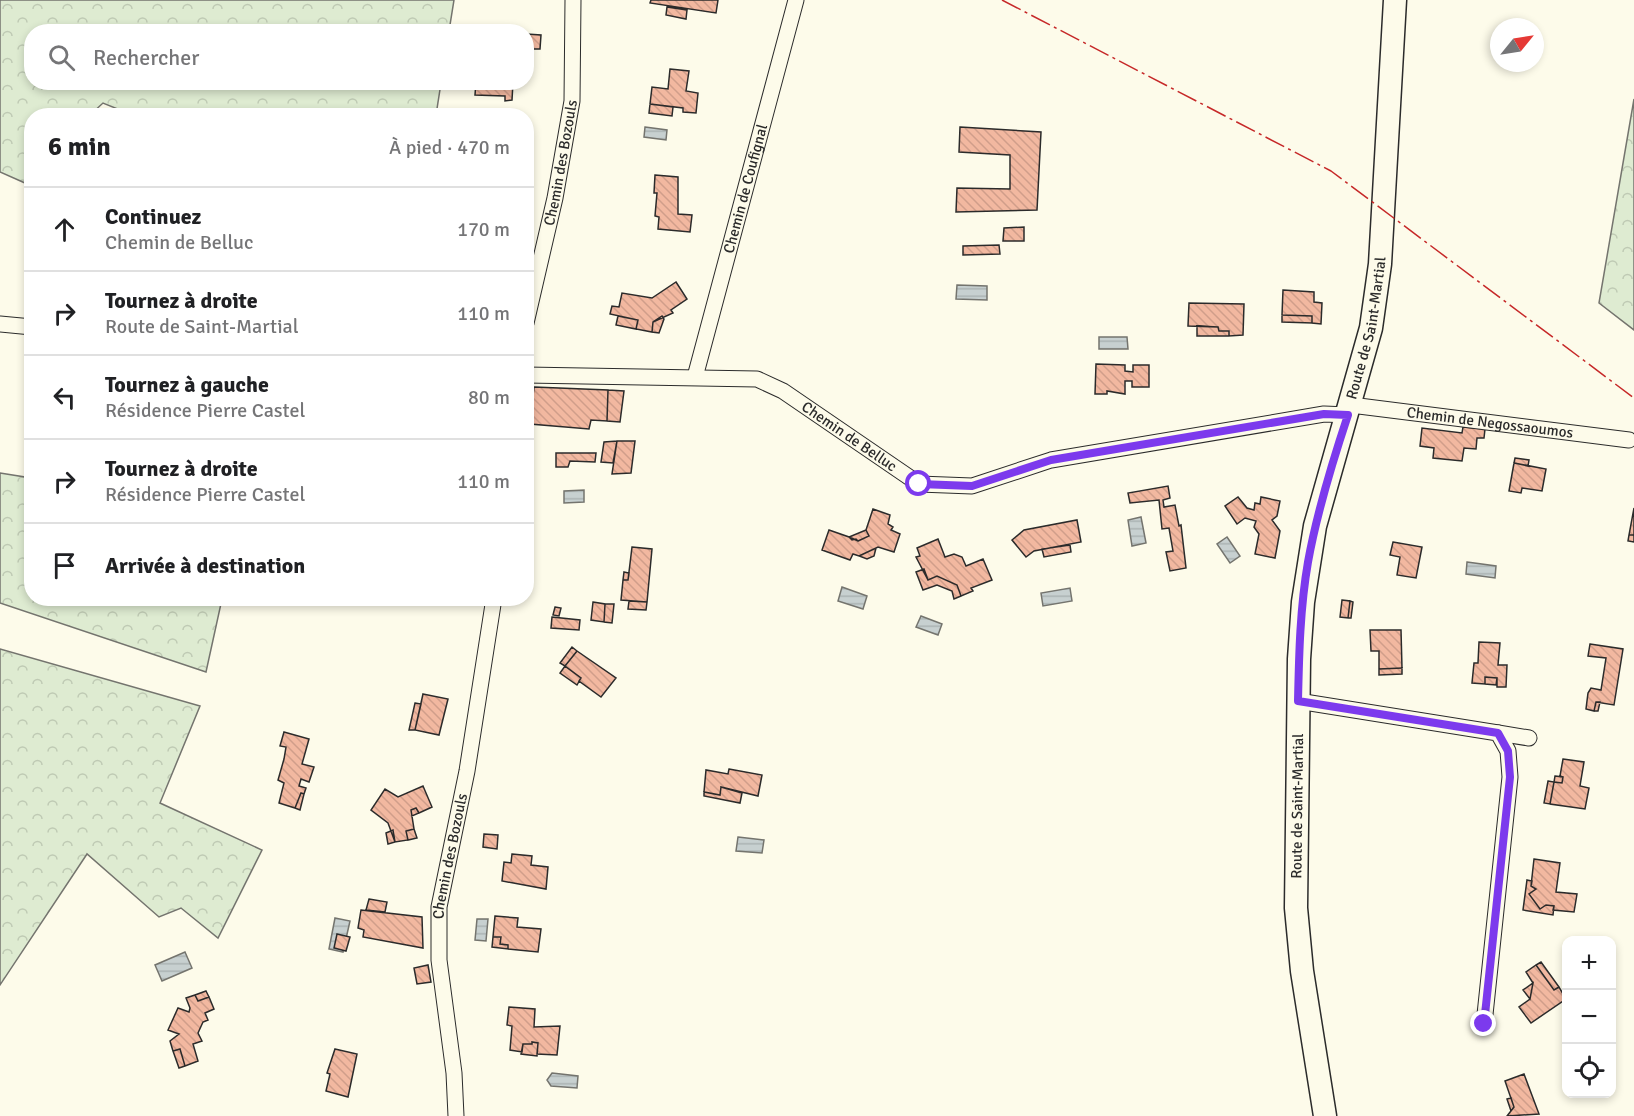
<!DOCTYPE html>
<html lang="fr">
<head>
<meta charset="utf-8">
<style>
	:root { --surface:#fff; --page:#f2f2f2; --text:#202124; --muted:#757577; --line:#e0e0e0 }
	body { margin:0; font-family:Signika,sans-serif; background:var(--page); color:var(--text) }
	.controls { position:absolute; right:18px; bottom:18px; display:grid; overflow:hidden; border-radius:12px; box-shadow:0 3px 9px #0003 }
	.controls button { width:54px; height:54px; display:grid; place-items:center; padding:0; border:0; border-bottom:2px solid var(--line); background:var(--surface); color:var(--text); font:30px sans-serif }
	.compass { position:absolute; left:1490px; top:18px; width:54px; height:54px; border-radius:50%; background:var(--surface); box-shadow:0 3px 9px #0003; rotate:60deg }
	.stop { position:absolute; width:18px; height:18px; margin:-14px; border:4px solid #7c3aed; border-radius:50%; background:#fff }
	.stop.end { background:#7c3aed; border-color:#fff; box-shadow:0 2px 6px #0008 }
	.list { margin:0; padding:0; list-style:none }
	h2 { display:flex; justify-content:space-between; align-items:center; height:78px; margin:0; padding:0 24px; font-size:26px }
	h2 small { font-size:20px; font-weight:400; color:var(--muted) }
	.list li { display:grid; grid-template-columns:39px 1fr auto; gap:18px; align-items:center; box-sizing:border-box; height:84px; padding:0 24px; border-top:2px solid var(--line) }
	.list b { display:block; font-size:22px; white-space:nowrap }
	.list p { margin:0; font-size:20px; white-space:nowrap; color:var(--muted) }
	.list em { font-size:20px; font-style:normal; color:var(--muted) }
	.icon { flex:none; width:33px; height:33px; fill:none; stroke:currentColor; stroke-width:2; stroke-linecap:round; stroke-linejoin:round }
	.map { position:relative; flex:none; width:1634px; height:1116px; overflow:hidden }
	.search { position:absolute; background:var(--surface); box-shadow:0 3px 9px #0003; left:24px; top:24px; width:510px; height:66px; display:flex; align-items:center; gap:15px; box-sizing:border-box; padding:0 21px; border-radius:24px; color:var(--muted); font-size:22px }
	.panel { position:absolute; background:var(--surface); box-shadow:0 3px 9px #0003; left:24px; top:108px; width:510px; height:498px; border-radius:24px }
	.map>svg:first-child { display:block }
	.forest { fill:url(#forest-crowns); stroke:#74746e; stroke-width:1.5 }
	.water { fill:url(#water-rules); stroke:#74746e; stroke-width:1.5 }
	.building { fill:url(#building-back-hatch); stroke:#2b2b2b; stroke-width:1.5 }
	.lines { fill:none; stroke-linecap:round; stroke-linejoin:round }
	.street-casing { stroke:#2b2b2b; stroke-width:17 }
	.secondary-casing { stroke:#2b2b2b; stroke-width:25 }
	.street { stroke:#fdfbea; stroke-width:15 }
	.secondary { stroke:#fdfbea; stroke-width:22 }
	.power { stroke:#c62828; stroke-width:1.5; stroke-dasharray:21 4.5 3 4.5; stroke-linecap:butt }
	.route { stroke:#7c3aed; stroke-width:8 }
	.labels { text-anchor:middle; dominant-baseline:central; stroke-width:4.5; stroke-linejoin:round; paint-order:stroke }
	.street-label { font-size:15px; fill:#2b2b2b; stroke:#fdfbea }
</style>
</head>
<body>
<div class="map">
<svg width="1634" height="1116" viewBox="0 0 1634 1116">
	<defs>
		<pattern id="forest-crowns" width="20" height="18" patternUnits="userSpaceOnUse" patternTransform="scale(1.5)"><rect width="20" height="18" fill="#deebd1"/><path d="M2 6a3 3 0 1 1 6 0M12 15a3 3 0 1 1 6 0" fill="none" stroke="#bfcab4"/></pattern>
		<pattern id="water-rules" width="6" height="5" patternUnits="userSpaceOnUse" patternTransform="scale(1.5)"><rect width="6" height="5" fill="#c7d0d0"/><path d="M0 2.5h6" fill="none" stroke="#abb3b3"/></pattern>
		<pattern id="building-back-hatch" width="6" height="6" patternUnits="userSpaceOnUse" patternTransform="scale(1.5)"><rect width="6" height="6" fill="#f2b8a0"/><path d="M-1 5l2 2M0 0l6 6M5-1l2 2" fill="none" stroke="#d09e8a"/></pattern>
	</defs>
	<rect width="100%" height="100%" fill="#fdfbea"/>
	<!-- forest -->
	<path class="forest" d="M0 0H454L449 31 32 32V82L441 83 436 115 135 116 103 103 90 115 32 116 31 176 25 183 0 172Z
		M1634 99V330L1599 303Z
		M0 473 31 478 32 598 222 599 206 672 0 603Z
		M0 649 200 706 160 803 262 850 218 938 181 908 159 917 87 854 0 985Z"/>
	<!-- water -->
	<path class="water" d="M645 127 667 130 666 140 644 137Z
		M957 285 987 286V300L956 299Z
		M1099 337H1127L1128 349H1099Z
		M584 490V502L564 503V491Z
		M1141 517 1146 543 1132 546 1128 520Z
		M1227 537 1240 556 1230 563 1217 544Z
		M1467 562 1496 566 1495 578 1466 574Z
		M842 587 867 596 863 609 838 601Z
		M1070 588 1072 601 1043 606 1041 593Z
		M921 616 942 624 938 635 916 627Z
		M738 837 764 840 762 853 736 851Z
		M335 918 350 921 343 952 329 949Z
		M477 919H488L486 941 475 940Z
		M185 952 192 968 162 981 155 965Z
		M552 1073 578 1076 577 1088 551 1086 547 1080Z"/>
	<!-- building -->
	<path class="building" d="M651 0H718L716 13 650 3Z
		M667 7 687 10 686 19 666 15Z
		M526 34 541 35 540 49H526Z
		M670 69 689 71 686 91 698 93 696 113 683 112V108L650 104 652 87 668 89Z
		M476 82H513L512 100 505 101V96L475 95Z
		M650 104 673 107 672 116 649 113Z
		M960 127 1041 132 1037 210 956 212 957 188 1010 189V155L959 152Z
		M655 175 678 177V214L692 215 690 232 658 229 659 217 655 216 657 193H654Z
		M1024 227V241H1003L1004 228Z
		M999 245 1000 254 963 255V246Z
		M676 282 687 299 671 310 673 313 653 322 652 332 636 329 638 320 610 314 612 306 619 307 622 293 652 298Z
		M1283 290 1314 292V302L1322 303 1321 324 1312 323V316L1282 315Z
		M1189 303 1244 304 1243 335 1229 336V331H1219L1218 327 1188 326Z
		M1282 315 1312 316V323L1282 322Z
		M618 316 638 320 636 329 616 325Z
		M662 316 664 319 659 333 652 332 653 322Z
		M1197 326 1218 327 1219 331H1229V336H1197Z
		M1096 364 1125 365V371L1133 372V365H1149V387H1132V381H1125V394L1107 391V394H1095Z
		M534 387 608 390 607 421 591 420 589 429 530 424Z
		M608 390 624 391 620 422 607 421Z
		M1463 427 1485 429 1484 438H1477L1476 449 1464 448 1462 461 1433 458 1434 448 1420 446 1422 428 1462 433Z
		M617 441H635L631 473 612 474Z
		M617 441 613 463 601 462 604 442Z
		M556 453H596L595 462 570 461 568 467H556Z
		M1515 458 1529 460 1528 466 1514 463Z
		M1514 463 1546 469 1542 491 1522 488 1521 493 1509 491Z
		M1168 486 1170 498 1163 500 1164 507 1175 505 1179 526 1181 525 1186 568 1170 571 1166 552 1173 551 1169 528 1162 529 1159 500 1130 503 1128 493Z
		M1238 497 1247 508 1254 510 1255 503 1260 504 1261 497 1280 501 1277 516 1272 520 1280 531 1275 558 1255 554 1259 534 1254 527 1256 521 1245 518 1237 524 1225 506Z
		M1634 508V535H1629Z
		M873 509 890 515 888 524 893 527 891 530 900 534 894 552 878 547 859 556 853 554 850 560 822 550 829 530 849 537 852 540 856 539 858 541 869 536 866 530Z
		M1077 520 1081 542 1034 551 1026 557 1012 540 1024 530Z
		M866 530 869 536 858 541 849 537Z
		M1629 535H1634V542L1628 541Z
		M938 539 945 557 954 554 962 557 966 566 983 559 992 580 971 588 973 591 961 596 957 585 937 576 928 580 916 557 920 556 917 548Z
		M1393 542 1422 547 1416 578 1397 575 1400 557 1390 555Z
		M1070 545 1071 552 1044 557 1042 549Z
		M632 547 652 549 647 602 621 600 623 580H628Z
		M876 548 874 556 867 559 859 556Z
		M924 569 928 580 937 576 957 585 961 596 954 599 952 591 937 585 923 590 916 572Z
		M624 572 629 573 628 580H623Z
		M1342 600 1350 601 1348 618 1340 617Z
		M629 601 647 602 646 610 628 609Z
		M1350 601 1353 602 1351 618H1348Z
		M593 602 605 604 604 622 591 620Z
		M605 604H614L612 623 604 622Z
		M555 607 561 608 559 616 553 615Z
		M552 617 580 620 579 630 551 628Z
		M1370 630H1401L1402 668 1379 669V651H1371Z
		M1479 642 1500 643 1498 665H1507L1506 687H1497V678L1485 677V684L1472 683 1474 663H1478Z
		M1590 644 1623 649 1614 705 1596 702 1594 711 1586 709 1588 693 1591 688 1601 690 1606 658 1588 656Z
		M572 647 577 651 565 666 560 663Z
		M577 651 616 678 601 697 579 681 581 678 565 666Z
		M565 666 581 678 577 685 560 673Z
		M1402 668V674L1379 675V669Z
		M1485 677 1497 678 1496 685 1485 684Z
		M423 694 448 699 439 735 415 730Z
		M1596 702H1600L1598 711H1594Z
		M415 703 421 704 415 730H409Z
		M284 732 309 739 302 764 314 767 309 782 301 779 299 786 306 788 304 794 301 793 295 808 279 803 284 783 278 780 284 759 286 747 280 746Z
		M1563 759 1584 762 1580 786 1589 788 1585 809 1550 804 1554 782 1562 783 1563 777 1560 776Z
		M729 769 762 775 758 796 721 787 720 795 704 792 706 770 728 774Z
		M1555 776 1563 777 1562 783 1554 782Z
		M1548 781 1554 782 1550 804 1544 803Z
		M423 786 432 807 419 813 416 808 411 810 414 829 406 831 408 840 395 842 388 823 371 810 385 789 398 797Z
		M721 787 742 793 740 803 704 796V792L720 795Z
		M301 793 304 794 300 810 295 808Z
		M416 808 419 813 412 816 411 810Z
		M414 829 417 838 408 840 406 831Z
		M393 830 395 842 388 844 386 833Z
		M484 834 498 835 497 849 483 847Z
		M512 854 532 856 531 865 548 867 546 889 502 881 504 862 511 863Z
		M1534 859 1560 863 1556 892 1577 894 1574 912 1553 910 1554 906 1546 905 1540 909 1529 894 1536 889 1531 886Z
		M1527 880 1532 881 1531 886 1536 889 1529 894 1540 909 1546 905 1554 906 1553 915 1523 910Z
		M369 899 387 902 385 912 366 910Z
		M361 910 422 917 423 948 363 937 364 930 358 928Z
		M495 916 518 918 517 927 541 929 538 952 508 949V945L500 944 501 937H493Z
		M337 934 350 937 346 951 334 948Z
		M493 937H501L500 944 508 945V949L492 947Z
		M1541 962 1559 987 1554 990 1536 965Z
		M428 965 431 982 417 984 414 968Z
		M1536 965 1554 990 1559 987 1566 999 1531 1023 1519 1007 1530 999 1533 983 1526 972Z
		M1533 983 1530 999 1523 990Z
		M206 991 209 997 198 1001 195 995Z
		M195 995 198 1001 209 997 214 1009 205 1013 208 1020 203 1022 198 1033 202 1041 193 1044 198 1061 185 1066 180 1049 173 1051 170 1041 179 1034 168 1030 178 1008 189 1012 190 1008 186 998Z
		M509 1007 535 1009 534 1027 560 1026 557 1055 537 1054 538 1043 532 1042V1044H523L522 1052 510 1050 512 1026 507 1025Z
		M532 1042 538 1043 537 1056 521 1054 523 1044H532Z
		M180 1049 185 1066 179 1068 173 1051Z
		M335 1049 357 1054 348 1097 326 1091 330 1074 327 1073Z
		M1524 1074 1539 1114 1507 1116 1514 1107 1505 1081Z
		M1511 1098 1514 1107 1511 1111 1507 1099Z"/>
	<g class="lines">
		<defs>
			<g id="street">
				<path id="s1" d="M526 323 555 198 572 101 573 0"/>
				<path d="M0 324 32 327"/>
				<path id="s2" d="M526 375 757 379 783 391 919 484 972 486 1051 460 1324 414 1348 415"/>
				<path id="s3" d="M695 377 796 0"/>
				<path id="s4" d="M1351 405 1629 440"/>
				<path d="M1298 701 1498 733 1508 751 1510 777 1484 1024"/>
				<path d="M1498 733 1529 738"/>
				<path id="s5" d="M456 1116 454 1073 439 960V907L467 771 494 598"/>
			</g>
			<g id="secondary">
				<path id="s6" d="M1325 1116 1302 971 1296 908 1299 659 1303 602 1315 526 1371 328 1380 264 1395 0"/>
			</g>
		</defs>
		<!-- street casing -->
		<use href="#street" class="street-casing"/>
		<!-- secondary casing -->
		<use href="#secondary" class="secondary-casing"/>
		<!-- street -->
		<use href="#street" class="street"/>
		<!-- secondary -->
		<use href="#secondary" class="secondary"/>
		<!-- power -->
		<path class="power" d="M1002 0 1331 171 1634 398"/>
	</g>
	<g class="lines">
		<!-- route -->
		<path class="route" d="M919 484 972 486 1051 460 1324 414 1348 415C1332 463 1317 512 1308 562 1300 608 1299 655 1298 701L1498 733 1508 751 1510 777 1484 1024"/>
	</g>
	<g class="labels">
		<!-- street labels -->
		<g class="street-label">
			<text stroke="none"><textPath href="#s1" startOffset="164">Chemin des Bozouls</textPath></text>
			<text stroke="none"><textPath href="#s3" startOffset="195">Chemin de Coufignal</textPath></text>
			<text stroke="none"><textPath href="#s6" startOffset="798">Route de Saint-Martial</textPath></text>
			<text stroke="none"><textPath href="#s4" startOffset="140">Chemin de Negossaoumos</textPath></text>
			<text stroke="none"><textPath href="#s2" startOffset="340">Chemin de Belluc</textPath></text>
			<text stroke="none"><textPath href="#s6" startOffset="312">Route de Saint-Martial</textPath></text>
			<text stroke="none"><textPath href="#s5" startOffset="262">Chemin des Bozouls</textPath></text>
		</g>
	</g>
</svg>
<div class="controls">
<button>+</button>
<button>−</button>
<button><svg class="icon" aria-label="locate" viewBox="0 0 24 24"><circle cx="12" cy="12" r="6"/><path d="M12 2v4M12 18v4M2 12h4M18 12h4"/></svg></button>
</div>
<svg class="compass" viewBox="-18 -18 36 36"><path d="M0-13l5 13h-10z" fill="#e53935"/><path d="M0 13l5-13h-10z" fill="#757577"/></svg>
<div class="stop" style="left:919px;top:484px"></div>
<div class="stop end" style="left:1484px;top:1024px"></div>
<div class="search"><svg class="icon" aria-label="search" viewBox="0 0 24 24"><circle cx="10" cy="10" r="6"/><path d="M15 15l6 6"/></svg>Rechercher</div>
<section class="panel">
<h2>6 min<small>À pied · 470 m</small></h2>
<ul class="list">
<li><svg class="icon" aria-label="ahead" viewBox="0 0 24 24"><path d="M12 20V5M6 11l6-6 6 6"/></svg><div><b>Continuez</b><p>Chemin de Belluc</p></div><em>170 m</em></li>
<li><svg class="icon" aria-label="right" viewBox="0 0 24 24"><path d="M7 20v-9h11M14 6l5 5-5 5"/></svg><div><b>Tournez à droite</b><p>Route de Saint-Martial</p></div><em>110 m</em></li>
<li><svg class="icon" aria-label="left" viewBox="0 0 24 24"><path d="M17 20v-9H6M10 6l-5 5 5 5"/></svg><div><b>Tournez à gauche</b><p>Résidence Pierre Castel</p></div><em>80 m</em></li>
<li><svg class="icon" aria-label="right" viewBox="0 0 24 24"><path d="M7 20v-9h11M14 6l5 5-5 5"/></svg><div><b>Tournez à droite</b><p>Résidence Pierre Castel</p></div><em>110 m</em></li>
<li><svg class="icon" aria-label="arrive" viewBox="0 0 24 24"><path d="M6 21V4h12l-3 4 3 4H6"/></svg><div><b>Arrivée à destination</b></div></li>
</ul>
</section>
</div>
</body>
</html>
